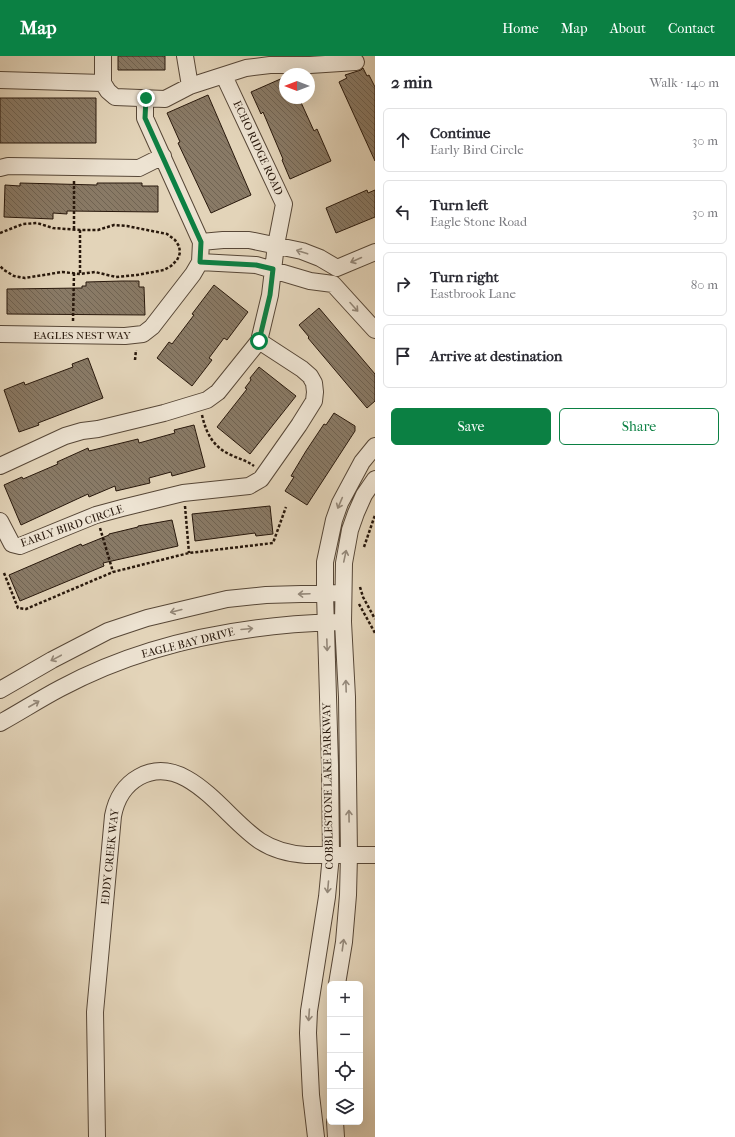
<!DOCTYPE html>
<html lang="en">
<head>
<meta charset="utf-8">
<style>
	:root { --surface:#fff; --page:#f7f7f7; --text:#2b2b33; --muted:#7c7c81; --line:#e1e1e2; --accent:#0b8043 }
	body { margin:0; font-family:"IM FELL French Canon",serif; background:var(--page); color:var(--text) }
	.controls { position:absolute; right:12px; bottom:12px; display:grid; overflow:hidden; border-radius:6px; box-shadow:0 4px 16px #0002 }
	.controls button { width:36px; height:36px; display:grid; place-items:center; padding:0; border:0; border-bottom:1px solid var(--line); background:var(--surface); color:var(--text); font:20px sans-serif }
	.compass { position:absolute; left:279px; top:12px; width:36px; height:36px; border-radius:50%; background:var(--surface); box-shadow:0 4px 16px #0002; rotate:270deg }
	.stop { position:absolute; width:12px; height:12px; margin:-9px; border:3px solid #0b8043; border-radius:50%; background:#fff }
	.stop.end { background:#0b8043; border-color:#fff; box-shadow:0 1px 4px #0008 }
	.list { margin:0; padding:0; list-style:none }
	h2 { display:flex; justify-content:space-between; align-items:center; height:52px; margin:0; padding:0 16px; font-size:17px }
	h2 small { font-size:13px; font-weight:400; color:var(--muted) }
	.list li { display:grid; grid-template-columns:26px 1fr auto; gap:12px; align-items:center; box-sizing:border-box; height:64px; margin:0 8px 8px; padding:0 8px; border:1px solid var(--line); border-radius:6px }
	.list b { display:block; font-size:15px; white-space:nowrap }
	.list p { margin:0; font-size:13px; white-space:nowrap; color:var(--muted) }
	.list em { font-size:13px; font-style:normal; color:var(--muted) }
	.actions { display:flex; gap:8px; padding:12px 16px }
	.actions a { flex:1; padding:9px 0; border:1px solid var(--accent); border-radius:6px; text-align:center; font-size:14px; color:var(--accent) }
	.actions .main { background:var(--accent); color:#fff }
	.icon { flex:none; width:22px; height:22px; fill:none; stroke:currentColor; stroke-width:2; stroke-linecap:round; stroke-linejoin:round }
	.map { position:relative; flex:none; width:375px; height:1081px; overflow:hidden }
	header { display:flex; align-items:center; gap:24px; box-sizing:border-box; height:56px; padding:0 20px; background:var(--accent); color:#fff }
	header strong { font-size:19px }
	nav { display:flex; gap:22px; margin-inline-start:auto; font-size:14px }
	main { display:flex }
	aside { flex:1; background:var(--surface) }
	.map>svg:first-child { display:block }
	.building { fill:url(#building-back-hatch); stroke:#28180c }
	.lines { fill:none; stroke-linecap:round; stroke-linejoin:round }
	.minor-casing { stroke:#574737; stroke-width:18 }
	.path { stroke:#28180c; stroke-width:2.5; stroke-dasharray:3 2; stroke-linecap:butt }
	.minor { stroke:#ede3d2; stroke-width:16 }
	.oneway { stroke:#948879 }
	.route { stroke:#0b8043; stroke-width:5 }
	.labels { text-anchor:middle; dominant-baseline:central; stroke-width:4; stroke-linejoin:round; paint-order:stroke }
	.street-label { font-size:11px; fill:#28180c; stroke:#ede3d2 }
</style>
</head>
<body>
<header>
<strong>Map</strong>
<nav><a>Home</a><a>Map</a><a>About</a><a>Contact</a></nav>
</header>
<main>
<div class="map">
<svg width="375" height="1081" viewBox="0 0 375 1081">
	<defs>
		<pattern id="building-back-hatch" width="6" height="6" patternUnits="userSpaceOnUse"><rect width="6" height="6" fill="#897a66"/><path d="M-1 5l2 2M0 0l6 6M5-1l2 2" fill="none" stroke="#706352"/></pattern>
	</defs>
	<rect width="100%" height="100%" fill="#e3d4b9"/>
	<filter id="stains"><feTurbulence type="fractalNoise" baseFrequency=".005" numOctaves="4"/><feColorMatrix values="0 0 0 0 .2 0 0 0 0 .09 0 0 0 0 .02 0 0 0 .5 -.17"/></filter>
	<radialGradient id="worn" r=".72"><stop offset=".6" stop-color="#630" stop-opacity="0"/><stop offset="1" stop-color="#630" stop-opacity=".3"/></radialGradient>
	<!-- building -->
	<path class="building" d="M118 0H165V14H118Z
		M363 12 367 20 369 19 375 31V105L339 26 347 22 345 19 361 14Z
		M285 21V42H299L314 75 317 73 331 105 290 123 282 104 283 103 263 56 261 58 251 36Z
		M208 39 251 139 211 157 178 87 180 86 167 57Z
		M0 42H96V87H0Z
		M20 127 97 129V127H142V130H158V156L67 155V158L53 157V163L4 161 5 129 20 130Z
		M367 134 368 137 375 134V161L336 177 326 152Z
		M122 225H139V231H144L145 259 7 258V233L82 232V230H86V226Z
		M214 229 248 256 227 284 224 282 209 302 212 304 192 330 157 302 169 286 172 288 194 259 192 258Z
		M319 252 375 318V345L367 352 308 282 309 281 299 269Z
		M88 302 103 342 38 367 39 369 19 376 4 334 24 326 25 329 73 311 72 308Z
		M259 311 296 340 250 398 217 371 247 333 245 332 251 324 250 322Z
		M334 357 355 370V375L307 449 285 435 294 421 291 420 306 395 324 368 326 369Z
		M194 369 205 411 172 420 171 416 149 422 150 427 116 435 115 430 89 441 88 438 21 469 4 429 22 421 23 423 58 408 57 406 88 392 89 395 138 383 139 387 175 377 174 374Z
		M270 450 273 478 256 480 255 477 195 485 192 458Z
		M172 464 178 490 103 507 104 510 20 545 9 519 81 488 82 490 109 479V478L138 471V470Z"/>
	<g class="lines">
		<defs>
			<path id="minor" d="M103 0V27
				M185 0 190 30
				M0 24 103 27 108 35 115 41 165 43 190 30 246 12 270 9H310L356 6
				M0 112 8 110 139 112 163 100
				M201 186 223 184H249L302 195 320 202 337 212
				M200 206 256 209 310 225 333 228 375 274
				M337 212 375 196
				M0 278 125 280 143 278 152 271 193 218 200 206 201 186 145 62V42
				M0 410 65 380 82 375 98 373 164 357 207 344 218 336 259 285
				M0 465 12 488 20 490 96 459 122 452 183 437 249 430 261 423 299 369 314 345 315 336 314 327 310 320 302 313 259 285 270 239 276 189 284 148 224 20
				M0 634 52 604 108 575 147 562 227 543 266 539 336 537
				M0 667C20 656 40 643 61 632 145 587 241 569 336 566
				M337 928 344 886 348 839 349 799 347 641 343 566 344 507 350 474 356 457 364 439 375 423
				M335 1066 336 1081
				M97 1081 95 956 113 760C116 744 123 730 139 721 186 695 225 762 260 785 274 794 289 798 306 799H375
				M316 1081 311 1039 308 977 309 955 327 841 331 799 330 709 325 538V506L334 464 340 447 362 406 375 390"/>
		</defs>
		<!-- minor casing -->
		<use href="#minor" class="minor-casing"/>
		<!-- path -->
		<path class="path" d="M74 173V125
			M80 174V218
			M0 177 23 168 37 167 53 172 80 174H98L114 169 127 170 167 178 175 184 179 190 180 196 179 200 177 204 171 210 164 214 137 219 116 221 95 216 80 218 62 216 25 222 14 220 4 214 0 210
			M73 265 74 217
			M135 304 136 294
			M202 359C206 377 213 391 231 399 239 403 246 404 254 410
			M185 450 189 497
			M100 472 113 516
			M364 491 375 459
			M4 517 18 552 26 553 113 516 189 497 273 487 286 451
			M360 531 363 541 375 563
			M359 548 375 577"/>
		<!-- minor -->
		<use href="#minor" class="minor"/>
	</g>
	<!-- one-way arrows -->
	<defs><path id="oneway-shaft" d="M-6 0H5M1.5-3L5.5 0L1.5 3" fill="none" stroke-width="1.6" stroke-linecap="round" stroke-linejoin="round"/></defs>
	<g class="oneway">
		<use href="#oneway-shaft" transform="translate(302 196) rotate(-162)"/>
		<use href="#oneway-shaft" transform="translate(356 204) rotate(156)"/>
		<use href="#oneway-shaft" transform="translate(354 251) rotate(48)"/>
		<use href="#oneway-shaft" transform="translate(340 447) rotate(113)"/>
		<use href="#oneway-shaft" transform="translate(345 500) rotate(-78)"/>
		<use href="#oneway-shaft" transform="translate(304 538) rotate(178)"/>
		<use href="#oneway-shaft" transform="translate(176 555) rotate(166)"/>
		<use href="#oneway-shaft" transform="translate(247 573) rotate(-5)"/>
		<use href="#oneway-shaft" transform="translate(327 589) rotate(88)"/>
		<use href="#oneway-shaft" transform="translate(56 602) rotate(152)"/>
		<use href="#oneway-shaft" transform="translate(346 630) rotate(-92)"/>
		<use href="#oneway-shaft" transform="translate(34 648) rotate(-30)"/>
		<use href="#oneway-shaft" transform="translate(349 760) rotate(-91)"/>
		<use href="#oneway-shaft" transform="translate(328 831) rotate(95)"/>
		<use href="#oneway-shaft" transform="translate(343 889) rotate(-82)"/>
		<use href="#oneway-shaft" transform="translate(309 959) rotate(94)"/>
	</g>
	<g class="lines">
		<!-- route -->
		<path class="route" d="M146 42 145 62 201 186 200 206 256 209 273 213 270 239 259 285"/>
	</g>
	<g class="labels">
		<!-- street labels -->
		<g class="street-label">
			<text transform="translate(258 92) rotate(65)">ECHO RIDGE ROAD</text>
			<text x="82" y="279">EAGLES NEST WAY</text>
			<text transform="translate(72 470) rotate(-19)">EARLY BIRD CIRCLE</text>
			<text transform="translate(188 587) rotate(-14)">EAGLE BAY DRIVE</text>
			<text transform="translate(328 730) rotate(-91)">COBBLESTONE LAKE PARKWAY</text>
			<text transform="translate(110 801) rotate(-84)">EDDY CREEK WAY</text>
		</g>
	</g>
	<rect width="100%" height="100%" filter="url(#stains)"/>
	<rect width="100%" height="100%" fill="url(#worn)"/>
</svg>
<div class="controls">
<button>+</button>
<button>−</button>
<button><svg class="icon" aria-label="locate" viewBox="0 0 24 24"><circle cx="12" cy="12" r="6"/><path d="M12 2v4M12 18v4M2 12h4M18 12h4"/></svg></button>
<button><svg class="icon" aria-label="layers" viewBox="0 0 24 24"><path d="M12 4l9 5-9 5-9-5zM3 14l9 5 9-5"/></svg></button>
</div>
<svg class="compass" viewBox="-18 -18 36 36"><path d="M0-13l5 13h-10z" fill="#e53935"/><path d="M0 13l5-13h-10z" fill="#7c7c81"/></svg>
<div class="stop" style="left:259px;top:285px"></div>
<div class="stop end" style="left:146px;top:42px"></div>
</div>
<aside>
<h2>2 min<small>Walk · 140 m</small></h2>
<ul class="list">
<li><svg class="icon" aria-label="ahead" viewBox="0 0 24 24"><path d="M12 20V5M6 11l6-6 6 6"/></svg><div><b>Continue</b><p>Early Bird Circle</p></div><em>30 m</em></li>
<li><svg class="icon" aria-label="left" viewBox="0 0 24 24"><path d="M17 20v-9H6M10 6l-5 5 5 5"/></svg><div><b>Turn left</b><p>Eagle Stone Road</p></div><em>30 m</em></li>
<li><svg class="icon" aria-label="right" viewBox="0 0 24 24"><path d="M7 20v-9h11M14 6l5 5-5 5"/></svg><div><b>Turn right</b><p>Eastbrook Lane</p></div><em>80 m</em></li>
<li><svg class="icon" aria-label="arrive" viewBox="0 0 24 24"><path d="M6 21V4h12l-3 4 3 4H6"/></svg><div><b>Arrive at destination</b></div></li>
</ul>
<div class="actions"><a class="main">Save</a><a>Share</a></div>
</aside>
</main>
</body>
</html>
